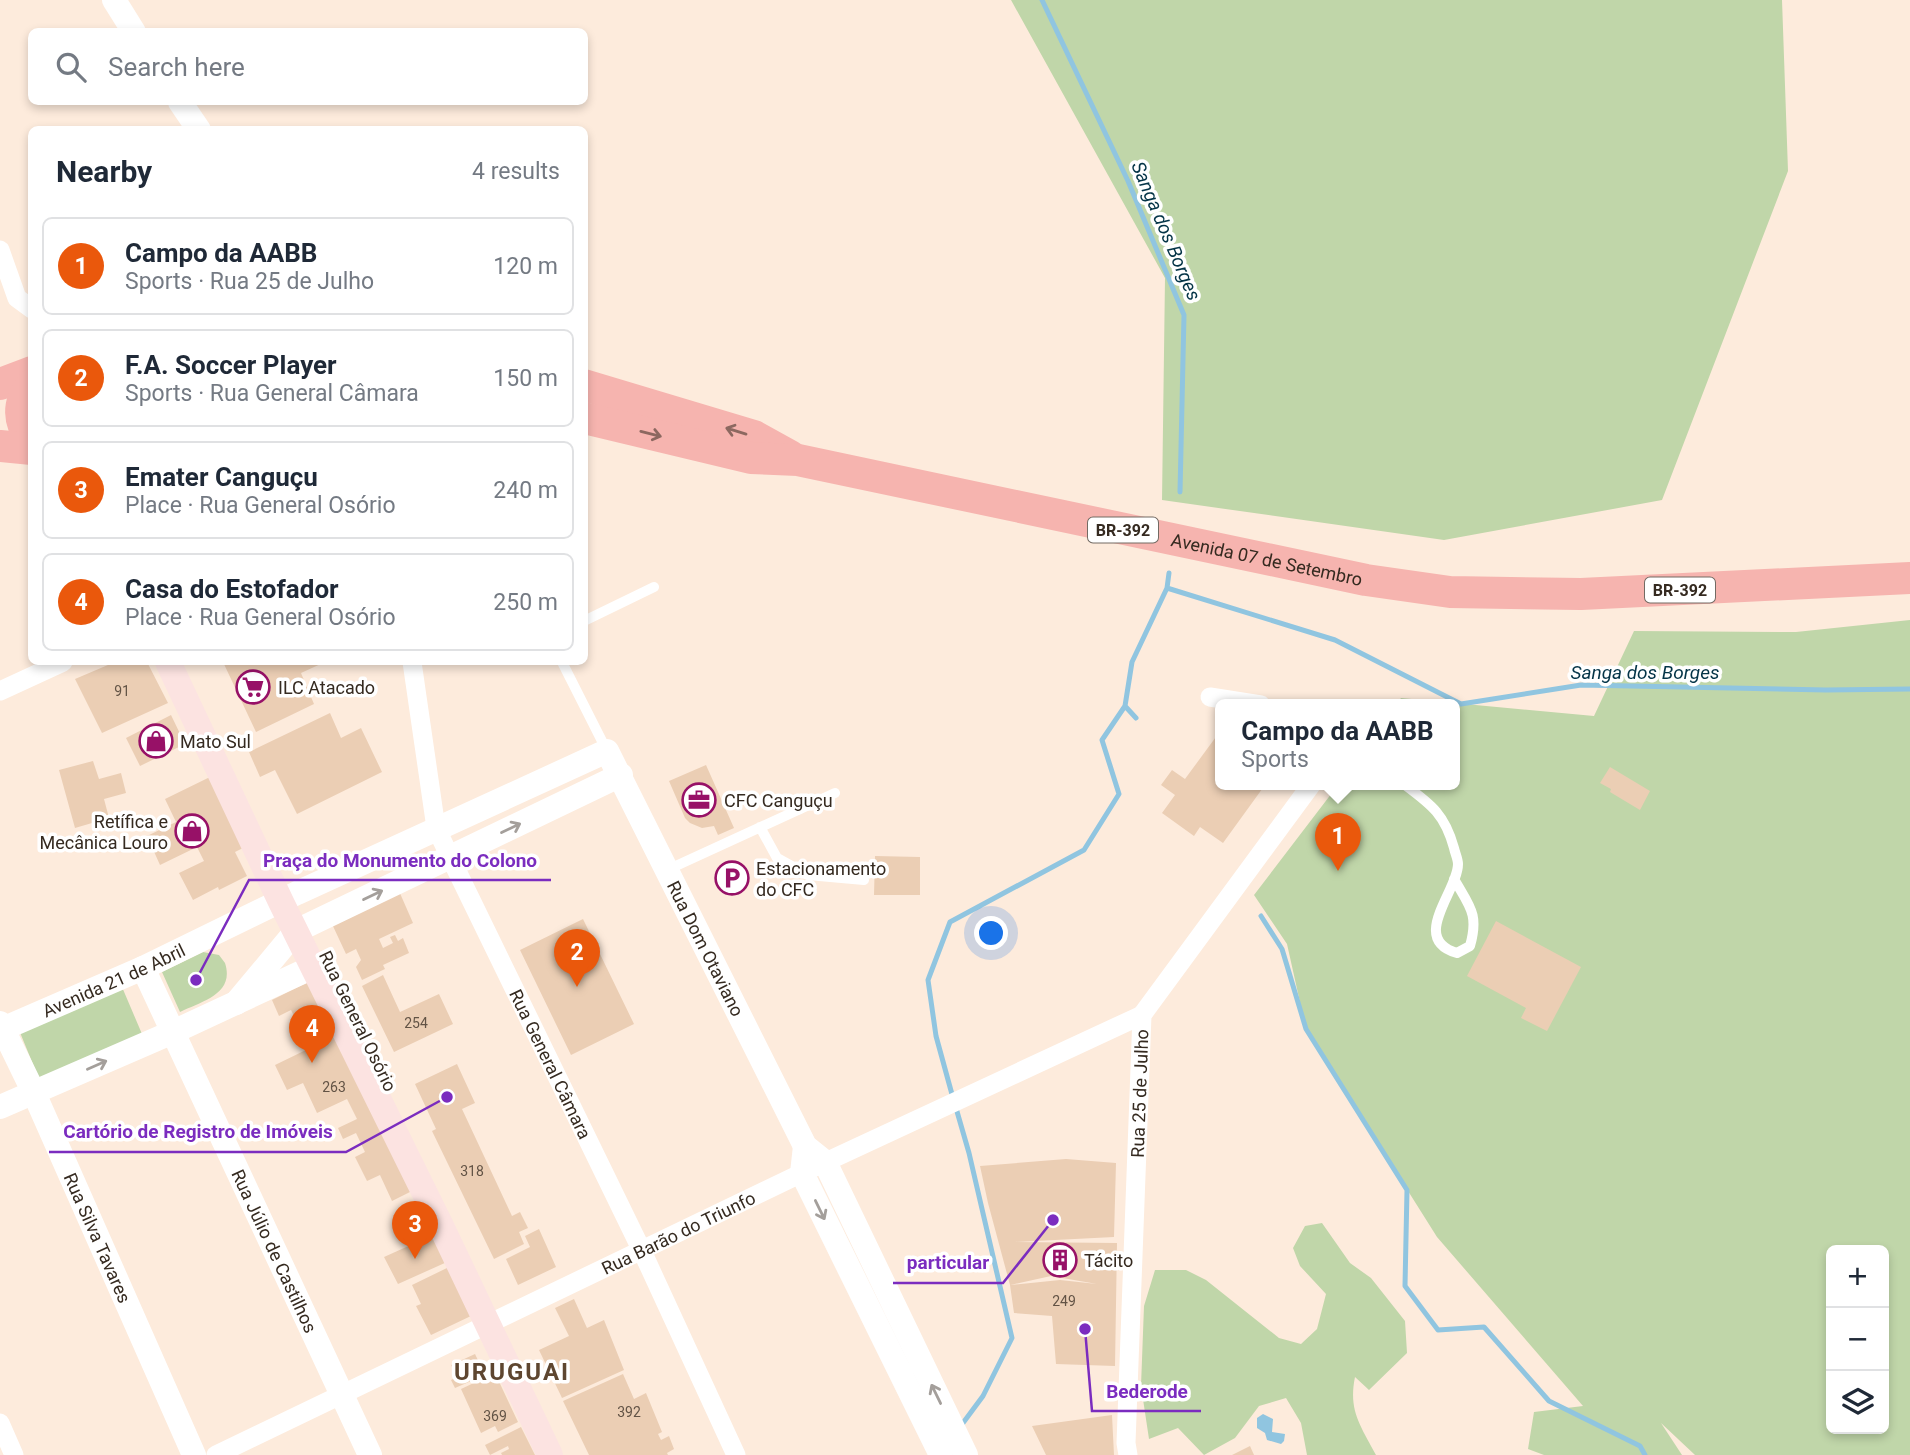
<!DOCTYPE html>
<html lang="en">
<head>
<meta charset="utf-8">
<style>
	:root { --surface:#fff; --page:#f6f6f7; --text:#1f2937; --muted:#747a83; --line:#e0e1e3; --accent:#ea580c }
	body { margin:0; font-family:Roboto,sans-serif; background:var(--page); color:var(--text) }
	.controls { position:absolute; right:21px; bottom:21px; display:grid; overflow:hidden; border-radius:10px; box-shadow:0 4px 10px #0003 }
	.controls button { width:63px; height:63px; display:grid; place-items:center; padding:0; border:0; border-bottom:2px solid var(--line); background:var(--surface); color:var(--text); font:35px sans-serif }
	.you { position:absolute; left:992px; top:934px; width:24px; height:24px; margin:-18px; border:5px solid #fff; border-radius:50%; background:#1a73e8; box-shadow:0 0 0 10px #1a73e833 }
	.badge { display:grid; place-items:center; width:46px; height:46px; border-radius:50%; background:var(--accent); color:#fff; font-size:23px; font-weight:700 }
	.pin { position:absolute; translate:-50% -58px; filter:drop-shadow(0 2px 4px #0008) }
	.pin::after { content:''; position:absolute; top:37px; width:24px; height:21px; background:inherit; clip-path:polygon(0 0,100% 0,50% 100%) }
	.popup { position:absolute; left:1215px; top:699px; width:245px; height:91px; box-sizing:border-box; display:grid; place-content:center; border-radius:10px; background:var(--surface); filter:drop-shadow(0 2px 5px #0005); font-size:23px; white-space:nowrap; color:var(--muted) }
	.popup b { font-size:26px; color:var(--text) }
	.popup::after { content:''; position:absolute; left:50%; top:100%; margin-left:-14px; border:14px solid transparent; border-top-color:var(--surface) }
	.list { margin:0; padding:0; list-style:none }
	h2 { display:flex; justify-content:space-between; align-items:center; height:91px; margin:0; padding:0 28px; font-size:30px }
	h2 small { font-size:23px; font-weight:400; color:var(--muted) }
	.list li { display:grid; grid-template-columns:46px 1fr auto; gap:21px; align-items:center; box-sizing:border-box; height:98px; margin:0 14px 14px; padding:0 14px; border:2px solid var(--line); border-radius:10px }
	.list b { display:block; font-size:26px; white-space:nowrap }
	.list p { margin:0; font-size:23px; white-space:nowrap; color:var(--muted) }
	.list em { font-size:23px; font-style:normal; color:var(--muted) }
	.icon { flex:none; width:38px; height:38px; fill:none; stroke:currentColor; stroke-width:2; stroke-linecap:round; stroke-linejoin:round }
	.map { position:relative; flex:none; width:1910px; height:1455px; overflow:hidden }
	.search { position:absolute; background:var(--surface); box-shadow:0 4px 10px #0003; left:28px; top:28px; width:560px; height:77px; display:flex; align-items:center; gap:18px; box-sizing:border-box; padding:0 24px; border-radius:10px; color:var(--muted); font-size:26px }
	.panel { position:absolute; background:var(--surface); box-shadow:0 4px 10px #0003; left:28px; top:126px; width:560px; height:539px; border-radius:10px }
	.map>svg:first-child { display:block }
	.green { fill:#c0d6a9; fill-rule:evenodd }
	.water { fill:#90c5e0 }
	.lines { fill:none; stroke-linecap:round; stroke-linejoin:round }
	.stream { stroke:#90c5e0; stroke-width:5 }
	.building { fill:#ebceb4 }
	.service { stroke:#fff; stroke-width:10 }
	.minor { stroke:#fff; stroke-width:19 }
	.tertiary { stroke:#fff; stroke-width:24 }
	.secondary { stroke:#fce3e1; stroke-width:26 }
	.trunk { stroke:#f6b4af; stroke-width:32 }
	.oneway { stroke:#8c6860 }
	.oneway2 { stroke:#a49f9b }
	.labels { text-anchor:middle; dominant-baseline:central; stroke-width:7; stroke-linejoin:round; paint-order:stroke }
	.number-label { font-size:14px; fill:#625345 }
	.shield { fill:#fff; stroke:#726a63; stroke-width:2 }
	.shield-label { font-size:16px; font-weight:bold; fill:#352a20 }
	.street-label { font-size:18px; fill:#352a20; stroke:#fff }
	.poi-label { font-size:18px; fill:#352a20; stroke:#fff; text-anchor:start }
	.water-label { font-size:19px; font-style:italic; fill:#043447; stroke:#fff }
	.district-label { font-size:24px; font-weight:bold; letter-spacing:2px; fill:#5e4630; stroke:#fff }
	.leader { fill:none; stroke:#7b2cbf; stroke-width:2.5 }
	.callout-dot { fill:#7b2cbf; stroke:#fff; stroke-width:2.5 }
	.callout-label { font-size:19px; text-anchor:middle; font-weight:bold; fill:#7b2cbf; stroke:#fff; stroke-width:7; stroke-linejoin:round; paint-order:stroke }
</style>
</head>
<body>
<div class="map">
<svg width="1910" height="1455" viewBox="0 0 1910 1455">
	<rect width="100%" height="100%" fill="#fdebdc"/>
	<!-- green -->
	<path class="green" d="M1011 0H1782L1788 171 1662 500 1444 540 1162 500 1165 278Z
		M1910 620V1455H1695L1661 1423 1682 1455H1544L1528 1449 1534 1412 1583 1406 1437 1237 1306 1029 1287 944 1254 895 1338 785H1455V705H1396L1401 698 1594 716 1634 631 1796 632ZM1831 1250H1884V1429H1831Z
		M203 952 219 955 225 963C235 994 202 1001 180 1012L162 972Z
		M122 987 142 1034 39 1079 19 1030Z
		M1322 1223 1350 1263 1371 1278 1405 1321 1407 1353 1369 1390 1355 1377C1348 1411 1361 1426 1376 1455H1307L1301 1423 1286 1398 1259 1406 1235 1438 1204 1455 1178 1428 1149 1439 1141 1386 1144 1306 1155 1270H1186L1206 1280 1279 1338 1301 1344 1317 1329 1326 1294 1300 1266 1293 1248 1305 1226Z"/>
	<!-- water -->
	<path class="water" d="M1263 1414 1273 1419 1272 1432 1285 1434 1284 1441 1281 1444 1267 1440 1265 1433 1257 1428V1418Z"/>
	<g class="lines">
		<!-- stream -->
		<path class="stream" d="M1042 0 1128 181 1184 315 1180 492
			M1169 573 1167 588 1335 640 1461 704 1581 685 1826 690 1910 689
			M1136 718 1125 706 1132 662 1167 588
			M1261 916 1282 949 1306 1029 1407 1190 1405 1286 1438 1330 1484 1327 1549 1401 1640 1446 1645 1455
			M953 1098 936 1036 928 980 950 922 1084 850 1119 794 1102 740 1125 706
			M956 1108 969 1153 1012 1338 983 1396 960 1427"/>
	</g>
	<!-- building -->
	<path class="building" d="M115 662H147L168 703 102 733 75 679Z
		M223 662H325L301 673 314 704 256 732Z
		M330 713 341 738 361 728 382 772 297 814 275 770 260 777 249 752Z
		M171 715 185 744 140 766 126 738Z
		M1221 730V785H1265L1223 843 1200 827 1194 836 1162 813 1175 795 1161 785 1172 770 1185 779Z
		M93 761 99 779 121 773 126 793 104 799 109 818 75 828 59 770Z
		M706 765 734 828 718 835 714 826 702 828 690 823 685 818 669 781Z
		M1610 767 1650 791 1640 810 1610 792 1611 789 1600 783Z
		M212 776 247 846 235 852 247 876 219 890 218 887 193 900 179 873 204 861 197 847 160 865 147 836 176 822 165 799Z
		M875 856 920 857V895H874Z
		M399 891 413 923 379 939 383 948 393 943 390 937 395 935 398 941 403 938 409 953 383 965 385 969 362 980 356 967 361 960 356 949 346 954 332 924Z
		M583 919 634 1024 571 1055 520 950Z
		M1496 921 1581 967 1547 1031 1521 1018 1526 1008 1467 976Z
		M383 975 400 1012 439 994 453 1024 394 1052 362 986Z
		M310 981 412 1191 392 1201 380 1175 367 1181 355 1157 365 1152 356 1133 343 1139 338 1128 357 1119 347 1099 317 1113 303 1083 287 1090 275 1065 310 1048 291 1010 279 1016 272 1000Z
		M457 1064 475 1103 462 1109 512 1216 520 1212 528 1228 519 1232 524 1244 494 1259 432 1131 436 1129 415 1084Z
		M1066 1159 1116 1163 1114 1237 1015 1242 1117 1243 1115 1366 1056 1364 1052 1316 1014 1313 1010 1285 1060 1280 1097 1284 1051 1276 1010 1285 988 1203 980 1166Z
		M539 1229 556 1267 518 1285 506 1259 530 1247 525 1236Z
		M433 1235 447 1262 398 1284 384 1257Z
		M449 1267 473 1315 431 1335 416 1306 421 1304 412 1285Z
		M574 1299 587 1328 604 1320 624 1370 562 1398 539 1350 569 1336 555 1308Z
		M475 1354 485 1375 455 1388 451 1380 457 1377 451 1365Z
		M495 1373 518 1422 498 1432 495 1426 481 1433 461 1389Z
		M623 1374 634 1399 646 1393 662 1432 658 1434 661 1440 669 1436 674 1449 667 1453 668 1455H589L563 1401Z
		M1112 1415 1114 1455H1046L1032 1426Z
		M521 1427 535 1455H502L501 1453 509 1449 508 1446 490 1455 485 1445Z
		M1250 1446 1254 1455H1232Z"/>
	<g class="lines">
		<!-- service -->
		<path class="service" d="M584 621 654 587
			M562 662 607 751
			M1405 785C1432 805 1445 815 1454 848 1455 853 1458 859 1458 864 1458 891 1409 939 1457 953L1470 946C1479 914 1470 907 1454 879
			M760 827 777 858 808 875 864 880
			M667 870 835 793"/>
		<!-- minor -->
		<g class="minor">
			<path d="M0 250 17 298 32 309"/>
			<path id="s1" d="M412 662 436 828 642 1251 736 1455"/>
			<path d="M0 691 63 662"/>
			<path d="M1210 697 1261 705"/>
			<path d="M0 1423 14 1455"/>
			<path id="s2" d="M216 1455 802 1173 1142 1015"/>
			<path id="s3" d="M1128 1455 1126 1443 1142 1015 1311 785"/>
		</g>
		<!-- tertiary -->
		<g class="tertiary">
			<path d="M114 0 134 32"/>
			<path d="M180 102 199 130"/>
			<path id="s4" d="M143 968 370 1455"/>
			<path d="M236 1003 296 931 621 775"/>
			<path id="s5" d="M0 1023 34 1093 194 1455"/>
			<path id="s6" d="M0 1030 143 968 297 893 607 751 805 1146 825 1162 966 1455"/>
			<path d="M0 1107 173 1032 313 967"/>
			<path d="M805 1146 802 1173 941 1455"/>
		</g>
		<!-- secondary -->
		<path class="secondary" d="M168 662 281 902 441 1226 550 1455"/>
		<!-- trunk -->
		<g class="trunk">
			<path d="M0 384 32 372"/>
			<path d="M32 385C17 403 18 422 32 440"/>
			<path d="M584 385 754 436 790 456"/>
			<path id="s7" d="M584 418 751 458 798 460 1366 580 1450 592 1581 594 1910 578"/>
			<path d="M0 446 32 449"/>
		</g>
	</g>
	<!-- one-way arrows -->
	<defs><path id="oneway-shaft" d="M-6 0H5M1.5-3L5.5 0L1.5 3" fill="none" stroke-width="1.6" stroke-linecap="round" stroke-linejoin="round" transform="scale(1.75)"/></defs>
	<g class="oneway">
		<use href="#oneway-shaft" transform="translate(736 431) rotate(-163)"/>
		<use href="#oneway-shaft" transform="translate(651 434) rotate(14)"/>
	</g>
	<g class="oneway2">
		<use href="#oneway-shaft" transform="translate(511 828) rotate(-26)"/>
		<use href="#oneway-shaft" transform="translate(373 895) rotate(-26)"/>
		<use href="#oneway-shaft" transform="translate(97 1065) rotate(-24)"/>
		<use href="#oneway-shaft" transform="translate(820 1210) rotate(64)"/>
		<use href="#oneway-shaft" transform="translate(936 1394) rotate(-116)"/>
	</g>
	<!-- icons -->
	<defs>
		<symbol id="supermarket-ring" viewBox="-11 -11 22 22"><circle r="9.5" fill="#fff" stroke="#971167" stroke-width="1.5"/><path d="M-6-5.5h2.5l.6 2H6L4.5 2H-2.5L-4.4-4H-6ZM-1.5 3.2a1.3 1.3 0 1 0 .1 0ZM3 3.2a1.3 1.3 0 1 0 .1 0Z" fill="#971167"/></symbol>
		<symbol id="shop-ring" viewBox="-11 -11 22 22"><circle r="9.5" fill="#fff" stroke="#971167" stroke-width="1.5"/><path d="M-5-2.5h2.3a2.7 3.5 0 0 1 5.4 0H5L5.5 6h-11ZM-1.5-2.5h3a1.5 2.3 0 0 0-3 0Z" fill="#971167"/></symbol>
		<symbol id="office-ring" viewBox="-11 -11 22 22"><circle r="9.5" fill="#fff" stroke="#971167" stroke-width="1.5"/><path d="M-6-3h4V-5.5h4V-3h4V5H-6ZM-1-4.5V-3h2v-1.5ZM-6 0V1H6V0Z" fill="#971167"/></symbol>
		<symbol id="parking-ring" viewBox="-11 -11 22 22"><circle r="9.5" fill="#fff" stroke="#971167" stroke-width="1.5"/><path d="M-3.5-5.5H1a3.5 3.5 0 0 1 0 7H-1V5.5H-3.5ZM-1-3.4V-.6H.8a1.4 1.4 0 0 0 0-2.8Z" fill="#971167"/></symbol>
		<symbol id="building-ring" viewBox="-11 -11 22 22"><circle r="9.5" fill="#fff" stroke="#971167" stroke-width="1.5"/><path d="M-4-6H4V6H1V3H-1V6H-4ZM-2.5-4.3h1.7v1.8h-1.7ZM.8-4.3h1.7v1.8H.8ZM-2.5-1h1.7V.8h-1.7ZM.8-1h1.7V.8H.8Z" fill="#971167"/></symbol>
	</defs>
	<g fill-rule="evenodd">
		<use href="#supermarket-ring" x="234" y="668" width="38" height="38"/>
		<use href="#shop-ring" x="137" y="722" width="38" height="38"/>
		<use href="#office-ring" x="680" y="781" width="38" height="38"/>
		<use href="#shop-ring" x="173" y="812" width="38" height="38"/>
		<use href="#parking-ring" x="713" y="859" width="38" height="38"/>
		<use href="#building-ring" x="1041" y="1241" width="38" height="38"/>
	</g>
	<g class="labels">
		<!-- number labels -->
		<g class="number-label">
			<text x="122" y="691">91</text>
			<text x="416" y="1023">254</text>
			<text x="334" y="1087">263</text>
			<text x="472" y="1171">318</text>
			<text x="1064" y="1301">249</text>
			<text x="629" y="1412">392</text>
			<text x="495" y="1416">369</text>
		</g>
		<!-- shield labels -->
		<g class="shield">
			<rect x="1088" y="517.5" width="70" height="25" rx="5"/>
			<rect x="1645" y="577.5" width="70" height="25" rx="5"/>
		</g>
		<g class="shield-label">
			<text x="1123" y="530">BR-392</text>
			<text x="1680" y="590">BR-392</text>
		</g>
		<!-- street labels -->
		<g class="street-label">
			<text stroke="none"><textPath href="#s7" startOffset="698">Avenida 07 de Setembro</textPath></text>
			<text stroke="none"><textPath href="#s6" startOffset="889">Rua Dom Otaviano</textPath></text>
			<text stroke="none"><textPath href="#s6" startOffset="124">Avenida 21 de Abril</textPath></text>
			<text transform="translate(358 1021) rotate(64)">Rua General Osório</text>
			<text stroke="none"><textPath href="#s1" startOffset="430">Rua General Câmara</textPath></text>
			<text stroke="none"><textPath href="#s3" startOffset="362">Rua 25 de Julho</textPath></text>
			<text stroke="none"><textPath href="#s2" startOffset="513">Rua Barão do Triunfo</textPath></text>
			<text stroke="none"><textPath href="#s5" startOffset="236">Rua Silva Tavares</textPath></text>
			<text stroke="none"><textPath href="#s4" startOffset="312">Rua Júlio de Castilhos</textPath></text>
		</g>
		<!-- poi labels -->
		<g class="poi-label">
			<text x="278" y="687">ILC Atacado</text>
			<text x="180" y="741">Mato Sul</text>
			<text x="724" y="800">CFC Canguçu</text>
			<text x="168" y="821" text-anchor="end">Retífica e<tspan x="168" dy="21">Mecânica Louro</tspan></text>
			<text x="756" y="868">Estacionamento<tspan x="756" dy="21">do CFC</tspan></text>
			<text x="1084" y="1260">Tácito</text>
		</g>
		<!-- water labels -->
		<g class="water-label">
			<text transform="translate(1166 231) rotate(67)">Sanga dos Borges</text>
			<text x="1645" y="672">Sanga dos Borges</text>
		</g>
		<!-- district labels -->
		<g class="district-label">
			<text x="512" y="1372">URUGUAI</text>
		</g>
	</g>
	<!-- callouts -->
	<path class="leader" d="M196 980L249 880H551M447 1097L346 1152H49M1053 1220L1003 1283H893M1085 1329L1092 1411H1201"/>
	<g class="callout-dot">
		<circle cx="196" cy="980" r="7"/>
		<circle cx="447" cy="1097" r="7"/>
		<circle cx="1053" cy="1220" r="7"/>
		<circle cx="1085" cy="1329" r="7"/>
	</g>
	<g class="callout-label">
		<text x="400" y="867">Praça do Monumento do Colono</text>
		<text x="198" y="1138">Cartório de Registro de Imóveis</text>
		<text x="948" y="1269">particular</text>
		<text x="1147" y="1398">Bederode</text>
	</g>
</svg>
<div class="controls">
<button>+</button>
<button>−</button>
<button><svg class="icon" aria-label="layers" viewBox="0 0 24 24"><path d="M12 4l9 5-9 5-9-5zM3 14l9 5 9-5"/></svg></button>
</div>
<div class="you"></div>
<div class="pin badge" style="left:1338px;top:871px">1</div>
<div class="popup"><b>Campo da AABB</b>Sports</div>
<div class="pin badge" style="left:577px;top:987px">2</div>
<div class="pin badge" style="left:415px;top:1259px">3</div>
<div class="pin badge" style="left:312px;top:1063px">4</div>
<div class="search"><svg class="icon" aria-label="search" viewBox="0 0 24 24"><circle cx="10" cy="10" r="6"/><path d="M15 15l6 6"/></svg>Search here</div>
<section class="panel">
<h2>Nearby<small>4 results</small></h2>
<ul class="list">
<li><span class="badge">1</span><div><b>Campo da AABB</b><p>Sports · Rua 25 de Julho</p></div><em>120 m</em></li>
<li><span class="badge">2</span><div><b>F.A. Soccer Player</b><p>Sports · Rua General Câmara</p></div><em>150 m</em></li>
<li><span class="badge">3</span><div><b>Emater Canguçu</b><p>Place · Rua General Osório</p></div><em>240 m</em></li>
<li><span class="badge">4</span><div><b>Casa do Estofador</b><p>Place · Rua General Osório</p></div><em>250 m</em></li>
</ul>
</section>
</div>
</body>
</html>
